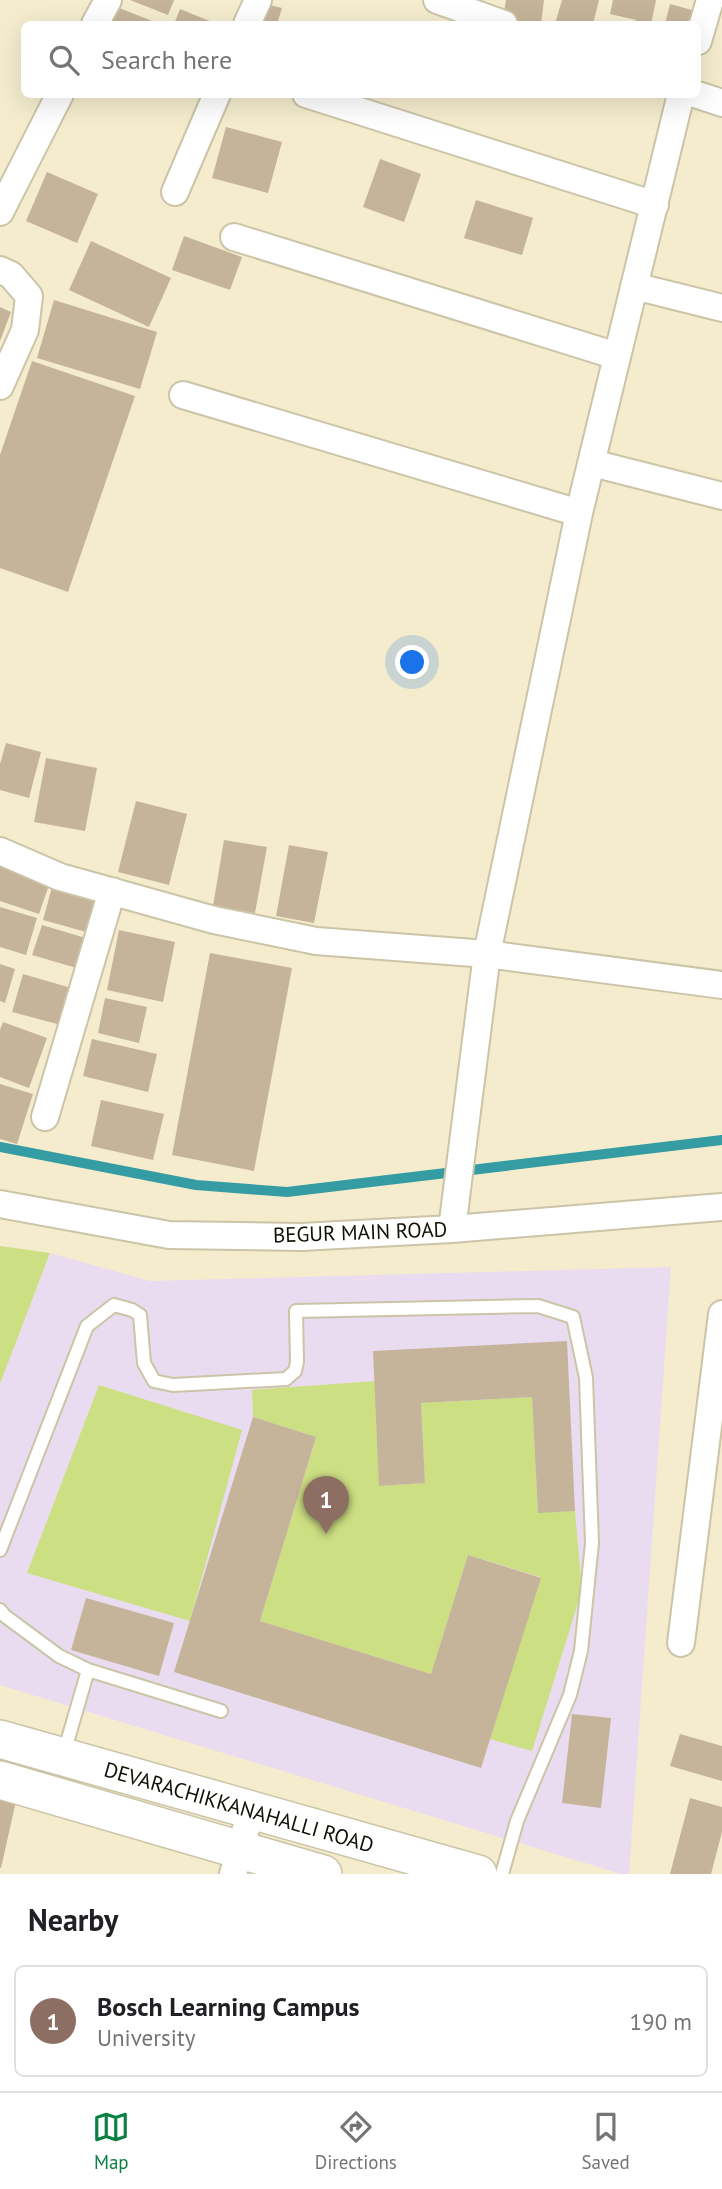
<!DOCTYPE html>
<html lang="en">
<head>
<meta charset="utf-8">
<style>
	:root { --surface:#fff; --page:#f2f2f2; --text:#202124; --muted:#757577; --line:#e0e0e0; --accent:#0b8043 }
	body { margin:0; font-family:"PT Sans",sans-serif; background:var(--page); color:var(--text) }
	.you { position:absolute; left:413px; top:663px; width:24px; height:24px; margin:-18px; border:5px solid #fff; border-radius:50%; background:#1a73e8; box-shadow:0 0 0 10px #1a73e833 }
	.badge { display:grid; place-items:center; width:46px; height:46px; border-radius:50%; background:var(--accent); color:#fff; font-size:23px; font-weight:700 }
	.pin { position:absolute; translate:-50% -58px; filter:drop-shadow(0 2px 4px #0008) }
	.pin::after { content:''; position:absolute; top:37px; width:24px; height:21px; background:inherit; clip-path:polygon(0 0,100% 0,50% 100%) }
	.list { margin:0; padding:0; list-style:none }
	h2 { display:flex; justify-content:space-between; align-items:center; height:91px; margin:0; padding:0 28px; font-size:30px }
	h2 small { font-size:23px; font-weight:400; color:var(--muted) }
	.list li { display:grid; grid-template-columns:46px 1fr auto; gap:21px; align-items:center; box-sizing:border-box; height:112px; margin:0 14px 14px; padding:0 14px; border:2px solid var(--line); border-radius:10px }
	.list b { display:block; font-size:26px; white-space:nowrap }
	.list p { margin:0; font-size:23px; white-space:nowrap; color:var(--muted) }
	.list em { font-size:23px; font-style:normal; color:var(--muted) }
	.icon { flex:none; width:38px; height:38px; fill:none; stroke:currentColor; stroke-width:2; stroke-linecap:round; stroke-linejoin:round }
	.map { position:relative; flex:none; width:722px; height:1874px; overflow:hidden }
	.search { position:absolute; background:var(--surface); box-shadow:0 7px 28px #0002; left:21px; right:21px; top:21px; height:77px; display:flex; align-items:center; gap:18px; box-sizing:border-box; padding:0 24px; border-radius:10px; color:var(--muted); font-size:26px }
	.sheet { height:217px; background:var(--surface) }
	nav { display:flex; justify-content:space-around; align-items:center; box-sizing:border-box; height:98px; border-top:2px solid var(--line); background:var(--surface); font-size:19px; color:var(--muted) }
	nav a { display:grid; justify-items:center; gap:4px }
	nav .on { color:var(--accent) }
	.map>svg:first-child { display:block }
	.education { fill:#eadcf0 }
	.green { fill:#cddf83 }
	.lines { fill:none; stroke-linecap:round; stroke-linejoin:round }
	.stream { stroke:#359ca3; stroke-width:10 }
	.building { fill:#c5b499 }
	.lane-casing { stroke:#cbc4a6; stroke-width:16 }
	.street-casing { stroke:#cbc4a6; stroke-width:30 }
	.secondary-casing { stroke:#cbc4a6; stroke-width:40 }
	.lane { stroke:#fff; stroke-width:12 }
	.street { stroke:#fff; stroke-width:26 }
	.secondary { stroke:#fff; stroke-width:37 }
	.labels { text-anchor:middle; dominant-baseline:central; stroke-width:5; stroke-linejoin:round; paint-order:stroke }
	.street-label { font-size:21px; fill:#131106; stroke:#fff }
</style>
</head>
<body>
<div class="map">
<svg width="722" height="1874" viewBox="0 0 722 1874">
	<rect width="100%" height="100%" fill="#f4eccd"/>
	<!-- education -->
	<path class="education" d="M50 1253 150 1281 671 1267 629 1874H621L0 1685V1384Z"/>
	<!-- green -->
	<path class="green" d="M0 1246 50 1253 0 1384Z
		M375 1381 380 1486 425 1483 421 1403 532 1397 538 1512 575 1511 582 1590 532 1751 490 1739 540 1577 468 1555 431 1674 260 1621 316 1437 253 1417 252 1390Z
		M99 1385 242 1430 190 1621 27 1573Z"/>
	<g class="lines">
		<!-- stream -->
		<path class="stream" d="M0 1147 196 1185 287 1192 722 1140"/>
	</g>
	<!-- building -->
	<path class="building" d="M130 0H174L168 15Z
		M506 0H544L541 24 503 19Z
		M562 0H599L593 24H555Z
		M613 0H656L651 24H635L636 20 610 14Z
		M266 4 282 8 277 24H260Z
		M670 4 692 10 688 24H665Z
		M114 6 160 24H107Z
		M180 9 217 24H174Z
		M226 127 282 142 268 193 212 178Z
		M380 159 421 174 404 222 363 207Z
		M47 172 98 194 77 243 26 221Z
		M476 200 533 218 522 255 464 238Z
		M184 236 242 257 230 290 172 270Z
		M91 241 171 278 149 327 69 290Z
		M54 300 157 332 140 389 37 358Z
		M0 307 11 312 0 341Z
		M32 361 135 396 68 592 0 568V455Z
		M6 743 41 752 29 798 0 790V764Z
		M46 758 97 768 85 831 34 822Z
		M136 801 187 814 169 885 118 872Z
		M224 840 267 847 255 913 213 906Z
		M289 845 328 852 314 923 276 916Z
		M0 865 50 882 39 914 0 901Z
		M52 887 99 900 90 933 43 920Z
		M0 907 37 918 26 955 0 947Z
		M42 925 89 939 80 969 32 955Z
		M119 930 175 942 163 1002 107 990Z
		M210 953 292 968 254 1171 172 1155Z
		M0 964 15 969 5 1003 0 1001Z
		M23 974 71 988 61 1025 12 1012Z
		M105 998 147 1007 139 1043 98 1033Z
		M3 1022 47 1038 29 1088 0 1077V1030Z
		M92 1039 157 1054 148 1092 83 1076Z
		M0 1084 33 1094 17 1144 0 1139Z
		M101 1100 164 1114 153 1160 91 1146Z
		M567 1341 575 1511 538 1513 532 1397 421 1403 425 1483 379 1486 373 1351Z
		M253 1417 316 1437 260 1621 431 1674 468 1555 541 1578 481 1768 174 1672Z
		M86 1598 174 1623 159 1676 71 1650Z
		M572 1714 611 1718 601 1808 562 1803Z
		M680 1734 722 1746V1781L670 1766Z
		M0 1788 18 1792 1 1868H0Z
		M690 1798 722 1807V1832L711 1874H670Z"/>
	<g class="lines">
		<defs>
			<path id="lane" d="M0 1550 87 1326 114 1305 132 1310 140 1315 144 1363 154 1381 173 1385 286 1379 295 1371 297 1362 296 1311 538 1306 573 1317 586 1378 592 1543 581 1651 570 1695 517 1821 502 1874
				M0 1610 5 1616 59 1656 88 1670 221 1711
				M64 1753 88 1670"/>
			<path id="street" d="M437 0 504 24
				M95 24 108 0
				M247 24 258 0
				M698 41 710 0
				M306 94 655 205
				M695 94 722 103
				M175 192 217 94
				M0 212 60 94
				M234 237 617 356
				M0 270 11 275 29 296 25 330 0 386
				M634 286 722 308
				M183 395 579 513
				M592 463 722 496
				M0 851 60 877 214 920 316 941 487 954 722 985
				M45 1117 112 891
				M0 1204 169 1235 301 1237 452 1229 722 1207
				M452 1229 487 954 579 513 681 94
				M681 1643 722 1314
				M233 1874 251 1811"/>
			<path id="secondary" d="M0 1739 478 1874
				M0 1780 323 1874"/>
		</defs>
		<!-- lane casing -->
		<use href="#lane" class="lane-casing"/>
		<!-- street casing -->
		<use href="#street" class="street-casing"/>
		<!-- secondary casing -->
		<use href="#secondary" class="secondary-casing"/>
		<!-- lane -->
		<use href="#lane" class="lane"/>
		<!-- street -->
		<use href="#street" class="street"/>
		<!-- secondary -->
		<use href="#secondary" class="secondary"/>
	</g>
	<g class="labels">
		<!-- street labels -->
		<g class="street-label">
			<text transform="translate(360 1232) rotate(-2)">BEGUR MAIN ROAD</text>
			<text transform="translate(239 1807) rotate(16)">DEVARACHIKKANAHALLI ROAD</text>
		</g>
	</g>
</svg>
<div class="you"></div>
<div class="pin badge" style="left:326px;top:1534px;background:#8d6e63">1</div>
<div class="search"><svg class="icon" aria-label="search" viewBox="0 0 24 24"><circle cx="10" cy="10" r="6"/><path d="M15 15l6 6"/></svg>Search here</div>
</div>
<section class="sheet">
<h2>Nearby<small></small></h2>
<ul class="list">
<li><span class="badge" style="background:#8d6e63">1</span><div><b>Bosch Learning Campus</b><p>University</p></div><em>190 m</em></li>
</ul>
</section>
<nav>
<a class="on"><svg class="icon" aria-label="map" viewBox="0 0 24 24"><path d="M3 6l6-2 6 2 6-2v14l-6 2-6-2-6 2zM9 4v14M15 6v14"/></svg>Map</a>
<a><svg class="icon" aria-label="directions" viewBox="0 0 24 24"><path d="M12 3l9 9-9 9-9-9zM9 14v-3h6M13 9l2 2-2 2"/></svg>Directions</a>
<a><svg class="icon" aria-label="saved" viewBox="0 0 24 24"><path d="M7 4h10v16l-5-4-5 4z"/></svg>Saved</a>
</nav>
</body>
</html>
